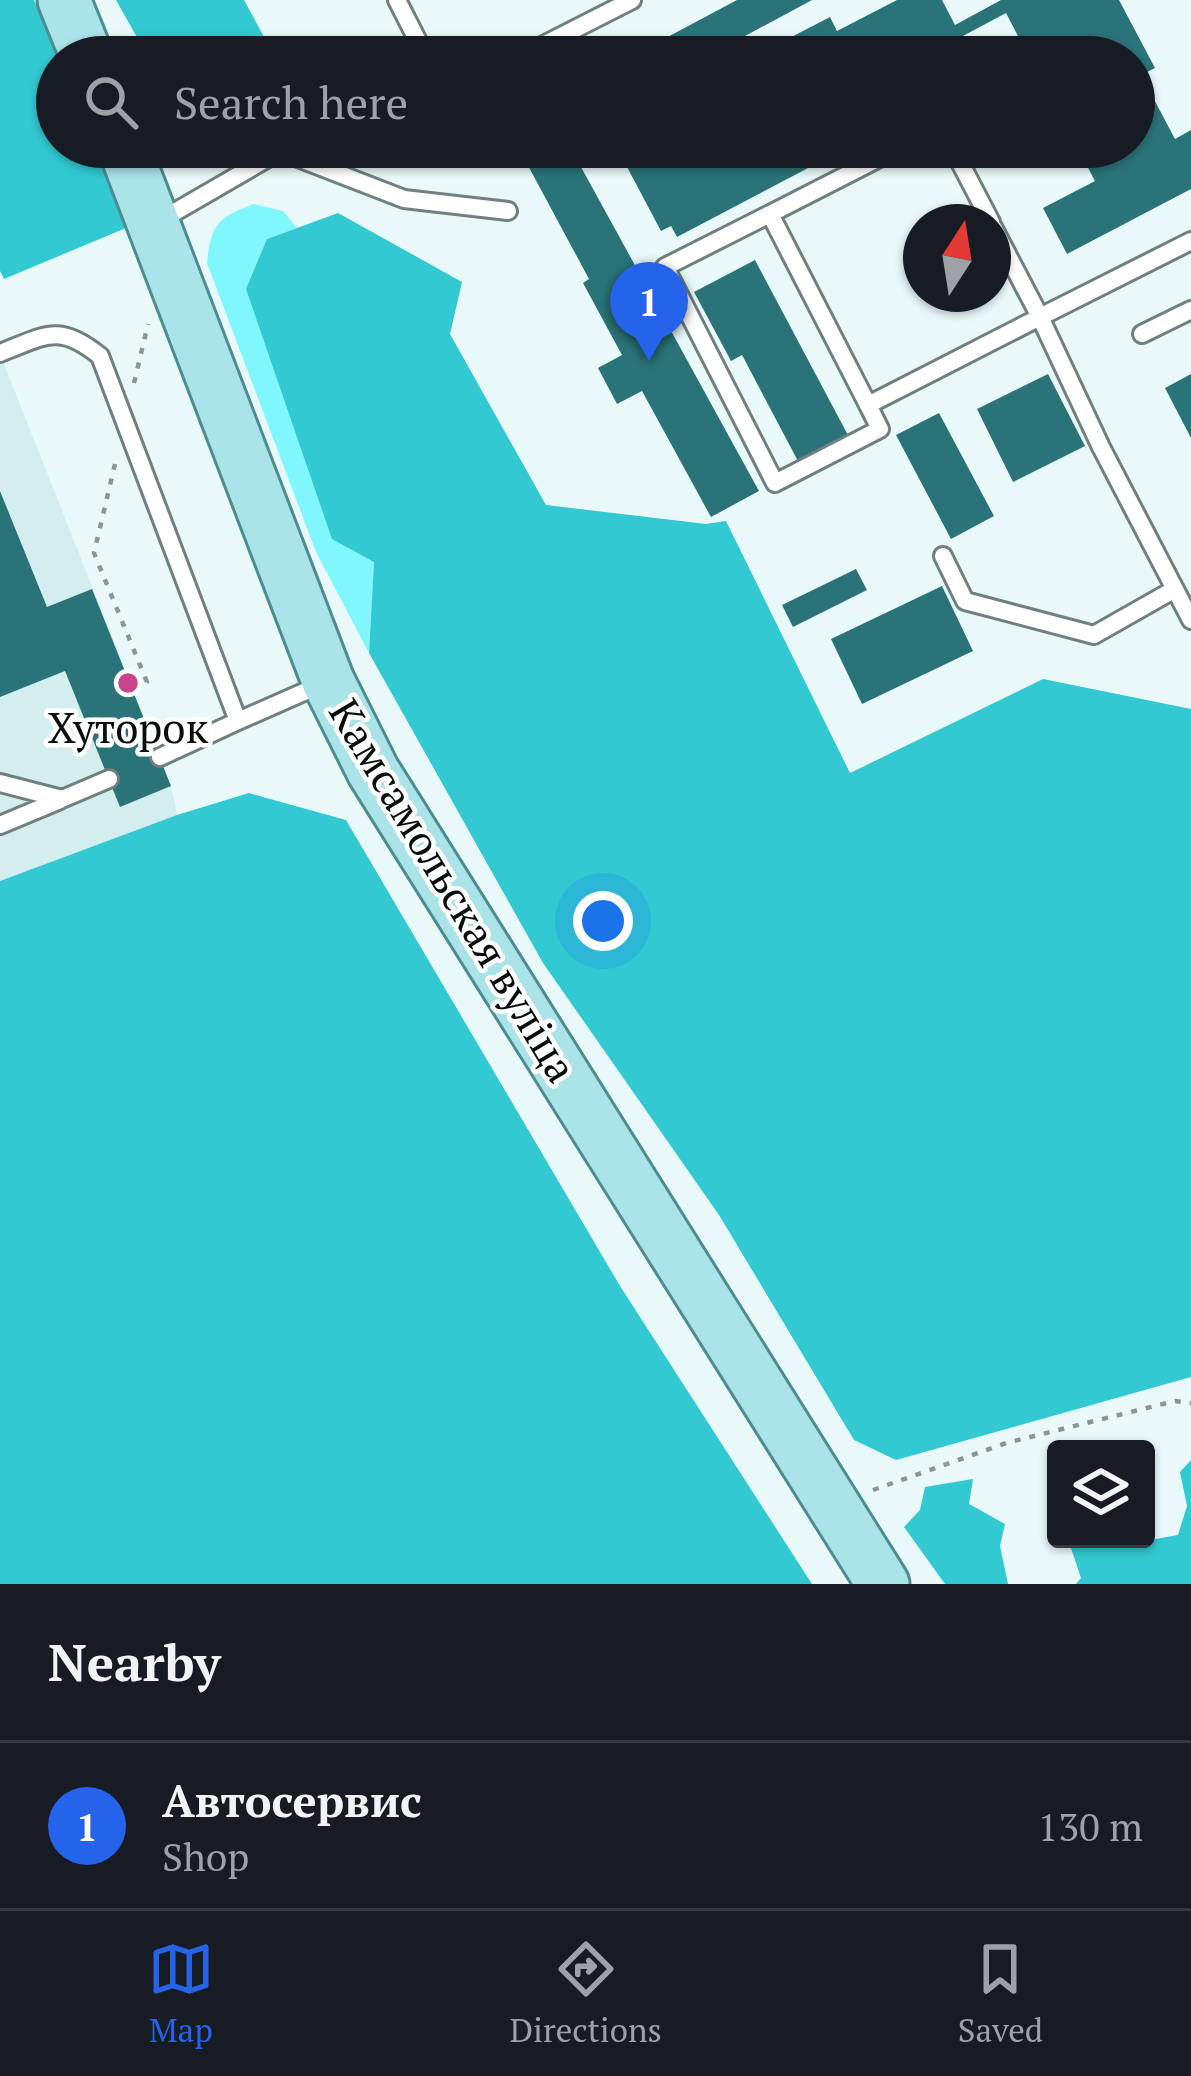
<!DOCTYPE html>
<html lang="en">
<head>
<meta charset="utf-8">
<style>
	:root { --surface:#171b24; --page:#242831; --text:#f1f3f6; --muted:#9ea1a6; --line:#363941; --accent:#2563eb }
	body { margin:0; font-family:"PT Serif",serif; background:var(--page); color:var(--text) }
	.controls { position:absolute; right:36px; bottom:36px; display:grid; overflow:hidden; border-radius:12px; box-shadow:0 3px 9px #0004 }
	.controls button { width:108px; height:108px; display:grid; place-items:center; padding:0; border:0; border-bottom:3px solid var(--line); background:var(--surface); color:var(--text); font:60px sans-serif }
	.compass { position:absolute; left:903px; top:204px; width:108px; height:108px; border-radius:50%; background:var(--surface); box-shadow:0 3px 9px #0004; rotate:12deg }
	.you { position:absolute; left:603px; top:921px; width:42px; height:42px; margin:-30px; border:9px solid #fff; border-radius:50%; background:#1a73e8; box-shadow:0 0 0 18px #1a73e833 }
	.badge { display:grid; place-items:center; width:78px; height:78px; border-radius:50%; background:var(--accent); color:#fff; font-size:39px; font-weight:700 }
	.pin { position:absolute; translate:-50% -99px; filter:drop-shadow(0 3px 6px #0008) }
	.pin::after { content:''; position:absolute; top:63px; width:42px; height:36px; background:inherit; clip-path:polygon(0 0,100% 0,50% 100%) }
	.list { margin:0; padding:0; list-style:none }
	h2 { display:flex; justify-content:space-between; align-items:center; height:156px; margin:0; padding:0 48px; font-size:51px }
	h2 small { font-size:39px; font-weight:400; color:var(--muted) }
	.list li { display:grid; grid-template-columns:78px 1fr auto; gap:36px; align-items:center; box-sizing:border-box; height:168px; padding:0 48px; border-top:3px solid var(--line) }
	.list b { display:block; font-size:45px; white-space:nowrap }
	.list p { margin:0; font-size:39px; white-space:nowrap; color:var(--muted) }
	.list em { font-size:39px; font-style:normal; color:var(--muted) }
	.icon { flex:none; width:66px; height:66px; fill:none; stroke:currentColor; stroke-width:2; stroke-linecap:round; stroke-linejoin:round }
	.map { position:relative; flex:none; width:1191px; height:1584px; overflow:hidden }
	.search { position:absolute; background:var(--surface); box-shadow:0 3px 9px #0004; left:36px; right:36px; top:36px; height:132px; display:flex; align-items:center; gap:30px; box-sizing:border-box; padding:0 42px; border-radius:66px; color:var(--muted); font-size:45px }
	.sheet { height:324px; background:var(--surface) }
	nav { display:flex; justify-content:space-around; align-items:center; box-sizing:border-box; height:168px; border-top:3px solid var(--line); background:var(--surface); font-size:33px; color:var(--muted) }
	nav a { display:grid; justify-items:center; gap:6px }
	nav .on { color:var(--accent) }
	.map>svg:first-child { display:block }
	.built { fill:#d4eeef }
	.green { fill:#80f7ff }
	.forest { fill:#32c9d2 }
	.building { fill:#2a7479 }
	.lines { fill:none; stroke-linecap:round; stroke-linejoin:round }
	.service-casing { stroke:#707f80; stroke-width:22 }
	.primary-casing { stroke:#4d8d91; stroke-width:57 }
	.path { stroke:#8a9696; stroke-width:4.5; stroke-dasharray:6 9; stroke-linecap:butt }
	.service { stroke:#fff; stroke-width:16 }
	.primary { stroke:#aae3e8; stroke-width:51 }
	.poi-dot { fill:#c8458b; stroke:#fff; stroke-width:4.5 }
	.labels { text-anchor:middle; dominant-baseline:central; stroke-width:9; stroke-linejoin:round; paint-order:stroke }
	.poi-label { font-size:42px; fill:#080e0e; stroke:#fff }
	.street-label { font-size:42px; fill:#080e0e; stroke:#fff }
</style>
</head>
<body>
<div class="map">
<svg width="1191" height="1584" viewBox="0 0 1191 1584">
	<rect width="100%" height="100%" fill="#e9f9fa"/>
	<!-- built -->
	<path class="built" d="M0 354 171 786 177 815 0 881Z"/>
	<!-- green -->
	<path class="green" d="M254 204 283 211 297 228 267 239 374 562 369 653 316 552 207 263C211 224 218 217 254 204Z"/>
	<!-- forest -->
	<path class="forest" d="M0 0H34L58 57 57 147H95L126 228 4 279 0 271Z
		M116 0H244L275 57H148Z
		M338 213 462 282 450 334 546 505 706 524 726 521 850 773 1043 679 1191 709V1377L896 1460 854 1440 719 1215 543 963 369 653 374 562 332 539 246 289 267 239Z
		M249 793 346 820 620 1286 812 1584H0V881L177 815Z
		M1191 1460V1584H1076L1081 1578 1068 1539 1139 1542 1178 1535 1187 1506 1180 1472Z
		M973 1479 969 1504 1005 1524 1000 1546 1008 1584H945L904 1527 920 1510 925 1487Z"/>
	<!-- building -->
	<path class="building" d="M737 0H812L706 57H630Z
		M897 0H942L955 25 1001 0H1119L1155 68 1141 75 1175 139 1191 130V189L1067 254 1043 208 1095 181 1077 147H1134V57H1029L1006 13 961 37 972 57H753L830 17 837 31Z
		M518 147H570L759 491 711 517 642 391 617 404 598 368 622 355 583 283 589 279Z
		M623 147H848L677 237 671 226 661 231 618 150Z
		M755 260 849 437 799 463 742 355 731 361 694 292Z
		M1048 374 1085 446 1013 482 977 409Z
		M1191 374V438L1165 388Z
		M939 413 994 516 951 539 896 435Z
		M0 491 47 607 92 589 171 786 120 807 65 671 0 697Z
		M856 569 867 590 793 627 782 605Z
		M942 586 973 651 862 704 831 639Z"/>
	<g class="lines">
		<defs>
			<path id="service" d="M397 0 426 57
				M520 57 632 0
				M901 147 770 214 868 405 1040 317 993 227
				M952 147 991 222
				M770 214 665 267 775 483 880 429 868 405
				M161 220 280 151 404 199 508 211
				M1191 241 1040 317 1101 447 1191 620
				M1142 334 1191 310
				M0 353C45 336 58 322 100 356L238 721 160 757
				M943 556 965 601 1094 635 1175 589
				M238 721 322 684
				M0 783 62 799 109 779
				M0 825 60 800"/>
			<path id="primary" d="M64 0 87 57
				M124 147 328 681 373 771 883 1584"/>
		</defs>
		<!-- service casing -->
		<use href="#service" class="service-casing"/>
		<!-- primary casing -->
		<use href="#primary" class="primary-casing"/>
		<!-- path -->
		<path class="path" d="M50 76 57 93
			M79 147 85 163
			M134 383 148 324
			M115 464 94 553 147 682 132 688
			M873 1490 1006 1443 1175 1401 1191 1403"/>
		<!-- service -->
		<use href="#service" class="service"/>
		<!-- primary -->
		<use href="#primary" class="primary"/>
	</g>
	<!-- markers -->
	<circle class="poi-dot" cx="128" cy="683" r="12"/>
	<g class="labels">
		<!-- poi labels -->
		<g class="poi-label">
			<text x="128" y="727">Хуторок</text>
		</g>
		<!-- street labels -->
		<g class="street-label">
			<text transform="translate(454 890) rotate(59)">Камсамольская вуліца</text>
		</g>
	</g>
</svg>
<div class="controls">
<button><svg class="icon" aria-label="layers" viewBox="0 0 24 24"><path d="M12 4l9 5-9 5-9-5zM3 14l9 5 9-5"/></svg></button>
</div>
<svg class="compass" viewBox="-18 -18 36 36"><path d="M0-13l5 13h-10z" fill="#e53935"/><path d="M0 13l5-13h-10z" fill="#9ea1a6"/></svg>
<div class="you"></div>
<div class="pin badge" style="left:649px;top:361px">1</div>
<div class="search"><svg class="icon" aria-label="search" viewBox="0 0 24 24"><circle cx="10" cy="10" r="6"/><path d="M15 15l6 6"/></svg>Search here</div>
</div>
<section class="sheet">
<h2>Nearby<small></small></h2>
<ul class="list">
<li><span class="badge">1</span><div><b>Автосервис</b><p>Shop</p></div><em>130 m</em></li>
</ul>
</section>
<nav>
<a class="on"><svg class="icon" aria-label="map" viewBox="0 0 24 24"><path d="M3 6l6-2 6 2 6-2v14l-6 2-6-2-6 2zM9 4v14M15 6v14"/></svg>Map</a>
<a><svg class="icon" aria-label="directions" viewBox="0 0 24 24"><path d="M12 3l9 9-9 9-9-9zM9 14v-3h6M13 9l2 2-2 2"/></svg>Directions</a>
<a><svg class="icon" aria-label="saved" viewBox="0 0 24 24"><path d="M7 4h10v16l-5-4-5 4z"/></svg>Saved</a>
</nav>
</body>
</html>
